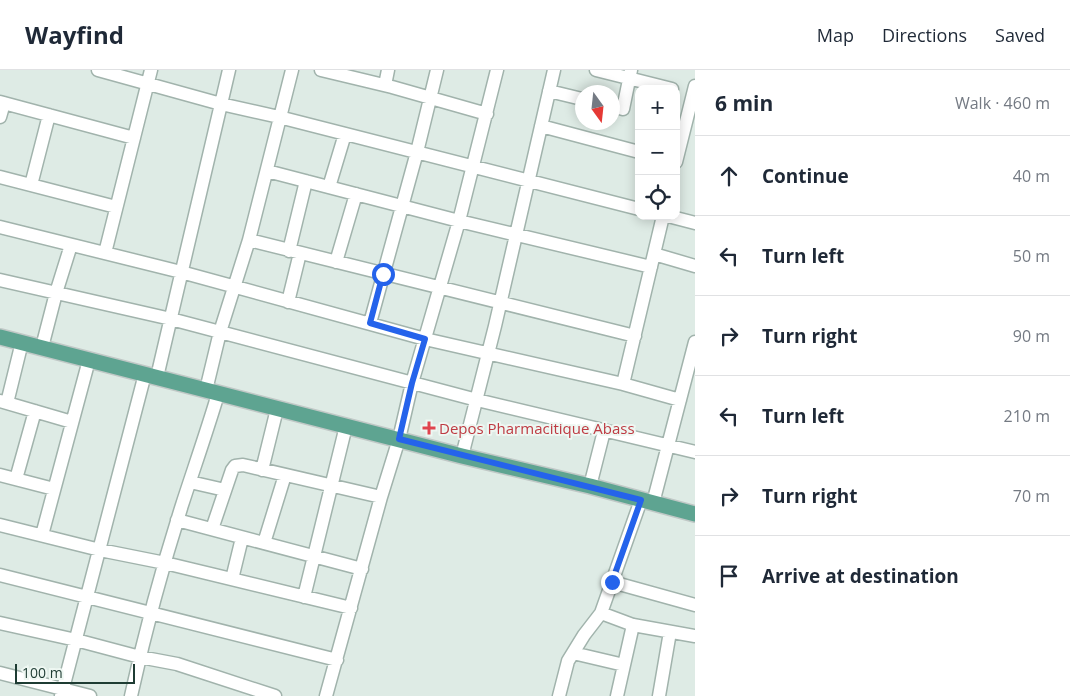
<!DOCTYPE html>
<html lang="en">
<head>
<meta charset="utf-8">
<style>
	:root { --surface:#fff; --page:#f6f6f7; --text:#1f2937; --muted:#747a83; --line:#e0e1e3 }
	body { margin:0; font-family:"Open Sans",sans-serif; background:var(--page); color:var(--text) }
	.controls { position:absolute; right:15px; top:15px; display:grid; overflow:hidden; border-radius:10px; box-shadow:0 2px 12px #0003 }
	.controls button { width:45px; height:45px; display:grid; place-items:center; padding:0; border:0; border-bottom:1px solid var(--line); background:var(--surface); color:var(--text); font:25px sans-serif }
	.compass { position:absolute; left:575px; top:15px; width:45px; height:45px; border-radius:50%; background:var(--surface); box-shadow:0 2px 12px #0003; rotate:165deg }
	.scale { position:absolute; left:15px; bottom:12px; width:120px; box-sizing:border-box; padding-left:5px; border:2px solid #1e3c33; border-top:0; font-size:14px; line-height:18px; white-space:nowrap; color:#1e3c33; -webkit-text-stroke:4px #eef7f2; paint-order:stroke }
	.stop { position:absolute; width:15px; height:15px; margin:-11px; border:4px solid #2563eb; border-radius:50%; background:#fff }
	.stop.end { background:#2563eb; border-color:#fff; box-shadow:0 1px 5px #0008 }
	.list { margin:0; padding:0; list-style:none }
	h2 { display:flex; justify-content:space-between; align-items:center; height:65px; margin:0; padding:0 20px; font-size:21px }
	h2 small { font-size:16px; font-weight:400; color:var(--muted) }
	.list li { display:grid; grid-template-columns:32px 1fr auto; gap:15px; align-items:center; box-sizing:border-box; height:80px; padding:0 20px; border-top:1px solid var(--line) }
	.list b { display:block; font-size:19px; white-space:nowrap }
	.list em { font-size:16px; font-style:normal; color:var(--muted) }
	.icon { flex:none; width:28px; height:28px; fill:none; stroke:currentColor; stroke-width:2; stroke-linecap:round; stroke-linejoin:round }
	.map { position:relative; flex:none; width:695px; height:626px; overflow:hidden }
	header { display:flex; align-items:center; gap:30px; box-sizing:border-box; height:70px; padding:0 25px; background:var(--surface); border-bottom:1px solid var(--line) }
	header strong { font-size:24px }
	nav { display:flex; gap:28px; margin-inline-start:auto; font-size:18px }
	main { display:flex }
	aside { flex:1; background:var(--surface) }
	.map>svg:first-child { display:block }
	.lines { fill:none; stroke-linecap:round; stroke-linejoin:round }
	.minor-casing { stroke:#a1b3ac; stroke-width:15 }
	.major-casing { stroke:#c0c8c6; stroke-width:18 }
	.minor { stroke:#fff; stroke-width:12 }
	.major { stroke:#5ea491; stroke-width:15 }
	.route { stroke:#2563eb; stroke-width:6 }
	.health-dot { fill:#e0444e; stroke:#eef7f2; stroke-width:2 }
	.labels { text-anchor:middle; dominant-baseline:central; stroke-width:4; stroke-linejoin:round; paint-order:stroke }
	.health-label { font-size:15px; fill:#be3a42; stroke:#eef7f2; text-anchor:start }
</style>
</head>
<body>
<header>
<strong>Wayfind</strong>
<nav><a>Map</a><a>Directions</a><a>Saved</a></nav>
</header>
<main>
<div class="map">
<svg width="695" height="626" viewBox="0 0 695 626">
	<rect width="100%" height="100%" fill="#deebe5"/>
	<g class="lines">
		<defs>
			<path id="minor" d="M98 0 221 34 279 47 639 139
				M321 0 392 17 487 44
				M596 0 672 19
				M385 15 388 0
				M549 21 582 29
				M0 32 134 68
				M612 36 623 39 631 0
				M0 47 4 33
				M541 56 639 82
				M676 92 695 16
				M267 101 459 151 651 197
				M0 107 116 137
				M31 115 49 45
				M329 117 345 64
				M668 146 695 153
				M0 157 181 202 425 269 623 314 680 330
				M249 170 635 266
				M289 181 306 111
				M105 183 151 0
				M654 184 695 196
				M336 192 356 124
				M0 210 171 249 477 330 695 382
				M288 232 300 183
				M370 253 417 82 437 0
				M42 277 56 223 71 175
				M157 307 229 0
				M623 314 663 146
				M206 320 220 262 249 170 292 0
				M0 331 72 352
				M7 333 22 272
				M462 386 495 256 554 0
				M262 400 277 339
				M0 405 54 419
				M16 409 35 341
				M190 412 225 420
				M590 416 604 361
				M641 430 601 543 633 555 695 566
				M653 433 695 272
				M177 450 362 499
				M0 455 100 480 165 493 351 538
				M212 459 232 400 235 396 243 395 381 427
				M42 465 89 290
				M264 473 285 405
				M0 505 337 590
				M232 509 242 468
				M612 512 695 535
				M304 527 346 356
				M0 553 76 570 140 587 177 594 275 626
				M573 583 624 595
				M0 603 90 626
				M61 626 145 304
				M131 626C145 562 162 498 182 435 194 398 207 361 218 324
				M326 626 381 427 399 369 412 313 459 151 497 0
				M559 626 568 591 584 565 601 543
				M617 626 633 555
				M659 626 670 562"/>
			<path id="major" d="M0 267 462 386 590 416 695 444"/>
		</defs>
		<!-- minor casing -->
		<use href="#minor" class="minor-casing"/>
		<!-- major casing -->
		<use href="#major" class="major-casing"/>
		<!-- minor -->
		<use href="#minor" class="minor"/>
		<!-- major -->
		<use href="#major" class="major"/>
	</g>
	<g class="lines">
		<!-- route -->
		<path class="route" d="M383 204 370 253 425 269 412 313 399 369 641 430 612 512"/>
	</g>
	<!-- markers -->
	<path class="health-dot" d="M426.5 350.5h5v5h5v5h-5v5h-5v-5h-5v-5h5z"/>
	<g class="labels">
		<!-- health labels -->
		<g class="health-label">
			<text x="439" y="358">Depos Pharmacitique Abass</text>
		</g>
	</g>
</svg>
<div class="controls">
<button>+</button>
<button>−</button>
<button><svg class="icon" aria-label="locate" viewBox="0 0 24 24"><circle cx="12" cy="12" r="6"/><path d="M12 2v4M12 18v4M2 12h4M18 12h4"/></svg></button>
</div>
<svg class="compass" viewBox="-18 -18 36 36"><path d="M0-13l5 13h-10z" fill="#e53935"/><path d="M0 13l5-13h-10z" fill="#747a83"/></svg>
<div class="scale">100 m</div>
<div class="stop" style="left:383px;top:204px"></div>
<div class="stop end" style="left:612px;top:512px"></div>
</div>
<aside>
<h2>6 min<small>Walk · 460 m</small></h2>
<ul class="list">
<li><svg class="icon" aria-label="ahead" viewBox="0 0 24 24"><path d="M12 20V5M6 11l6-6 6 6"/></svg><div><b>Continue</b></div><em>40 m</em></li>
<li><svg class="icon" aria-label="left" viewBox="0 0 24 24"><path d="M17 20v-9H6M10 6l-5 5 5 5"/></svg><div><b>Turn left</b></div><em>50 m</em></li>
<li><svg class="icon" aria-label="right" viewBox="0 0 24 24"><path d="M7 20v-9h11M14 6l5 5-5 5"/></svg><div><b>Turn right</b></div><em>90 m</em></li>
<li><svg class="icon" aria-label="left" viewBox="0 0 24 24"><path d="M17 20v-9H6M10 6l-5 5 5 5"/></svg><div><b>Turn left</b></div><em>210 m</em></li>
<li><svg class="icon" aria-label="right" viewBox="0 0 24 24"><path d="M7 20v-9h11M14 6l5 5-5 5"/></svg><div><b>Turn right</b></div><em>70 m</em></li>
<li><svg class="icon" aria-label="arrive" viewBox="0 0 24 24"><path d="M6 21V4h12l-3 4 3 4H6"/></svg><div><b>Arrive at destination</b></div></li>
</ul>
</aside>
</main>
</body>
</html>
